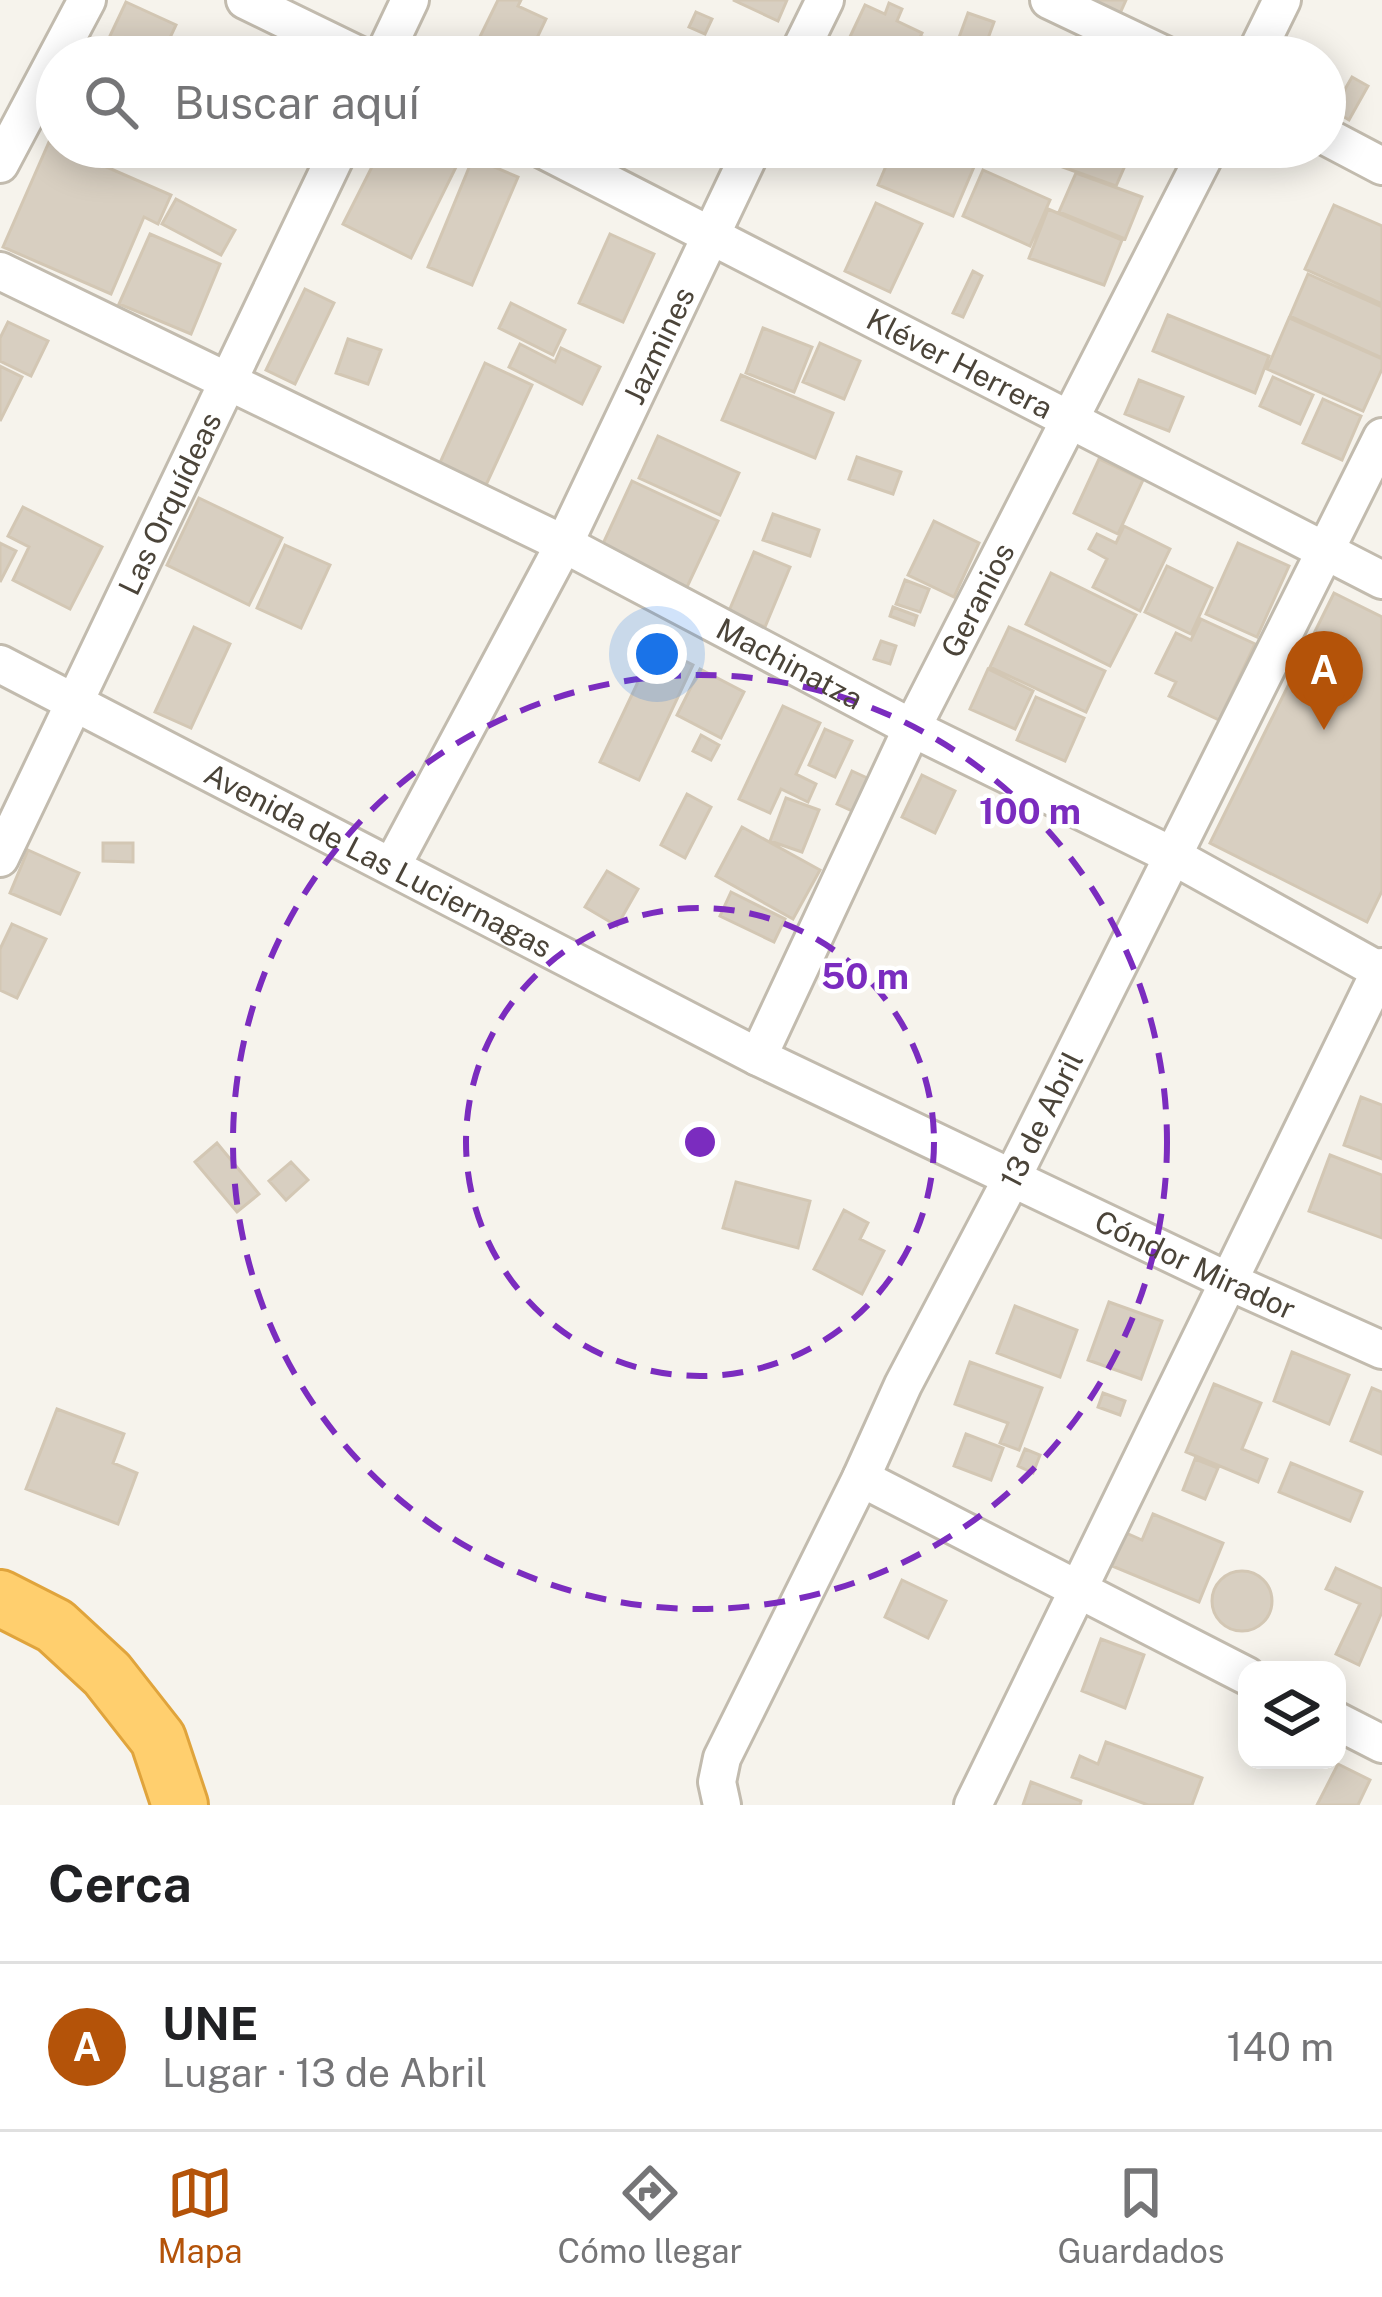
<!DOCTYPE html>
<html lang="es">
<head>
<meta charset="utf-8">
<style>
	:root { --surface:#fff; --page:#f6f6f6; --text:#202124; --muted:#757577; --line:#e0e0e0; --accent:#b45309 }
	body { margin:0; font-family:"Public Sans",sans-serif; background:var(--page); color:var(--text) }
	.controls { position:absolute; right:36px; bottom:36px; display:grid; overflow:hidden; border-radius:24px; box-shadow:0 6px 30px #0003 }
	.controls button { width:108px; height:108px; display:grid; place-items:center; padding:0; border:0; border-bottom:3px solid var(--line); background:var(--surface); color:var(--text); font:60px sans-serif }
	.you { position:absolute; left:657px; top:654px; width:42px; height:42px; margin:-30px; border:9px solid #fff; border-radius:50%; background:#1a73e8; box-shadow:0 0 0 18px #1a73e833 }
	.badge { display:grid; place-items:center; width:78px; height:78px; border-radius:50%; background:var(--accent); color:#fff; font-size:39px; font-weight:700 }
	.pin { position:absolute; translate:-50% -99px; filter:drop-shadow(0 3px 6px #0008) }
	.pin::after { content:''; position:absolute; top:63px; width:42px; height:36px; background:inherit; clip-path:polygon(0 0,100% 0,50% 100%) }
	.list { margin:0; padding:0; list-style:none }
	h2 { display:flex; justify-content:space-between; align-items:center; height:156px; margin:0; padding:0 48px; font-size:51px }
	h2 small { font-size:39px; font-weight:400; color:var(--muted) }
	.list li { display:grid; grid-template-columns:78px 1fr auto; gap:36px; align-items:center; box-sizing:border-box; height:168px; padding:0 48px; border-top:3px solid var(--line) }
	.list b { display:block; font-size:45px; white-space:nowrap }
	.list p { margin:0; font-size:39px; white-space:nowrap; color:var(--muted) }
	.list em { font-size:39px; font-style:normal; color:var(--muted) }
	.icon { flex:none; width:66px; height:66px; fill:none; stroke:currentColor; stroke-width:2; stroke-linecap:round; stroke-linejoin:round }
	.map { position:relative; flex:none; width:1382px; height:1805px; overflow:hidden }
	.search { position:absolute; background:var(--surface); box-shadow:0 6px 30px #0003; left:36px; right:36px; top:36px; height:132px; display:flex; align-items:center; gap:30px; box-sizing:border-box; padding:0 42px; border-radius:66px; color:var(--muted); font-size:45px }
	.sheet { height:324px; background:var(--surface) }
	nav { display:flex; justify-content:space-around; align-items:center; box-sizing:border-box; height:168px; border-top:3px solid var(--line); background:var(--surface); font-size:33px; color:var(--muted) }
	nav a { display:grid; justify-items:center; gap:6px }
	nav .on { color:var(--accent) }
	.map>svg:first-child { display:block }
	.building { fill:#d8cfc1; stroke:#d3c7b4; stroke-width:3 }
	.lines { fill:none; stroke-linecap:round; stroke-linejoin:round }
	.minor-casing { stroke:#c2bbae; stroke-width:42 }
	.highway-casing { stroke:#e0a43c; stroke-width:60 }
	.minor { stroke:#fff; stroke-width:36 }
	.highway { stroke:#ffcf6e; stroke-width:54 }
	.ring { fill:none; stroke:#7b2cbf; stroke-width:6; stroke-dasharray:21 15 }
	.labels { text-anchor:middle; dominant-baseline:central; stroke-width:9; stroke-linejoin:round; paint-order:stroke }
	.street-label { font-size:30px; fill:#4b4439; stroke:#fff }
	.centre { fill:#7b2cbf; stroke:#fff; stroke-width:6 }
	.ring-label { font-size:36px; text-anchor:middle; font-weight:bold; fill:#7b2cbf; stroke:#fff; stroke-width:9; stroke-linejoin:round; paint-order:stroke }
</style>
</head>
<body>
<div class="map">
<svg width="1382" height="1805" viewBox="0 0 1382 1805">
	<rect width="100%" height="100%" fill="#f6f3ec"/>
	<!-- building -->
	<path class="building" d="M498 0H521L518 6 546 19 528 57H470Z
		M733 0H787L778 21Z
		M1074 0H1126L1117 20Z
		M126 2 176 25 161 57H100Z
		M889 3 902 9 897 21 922 33 911 57H884L848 41 865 5 885 14Z
		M696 12 712 19 705 34 689 27Z
		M968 13 994 22 983 52 957 43Z
		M922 37 960 49 958 57H913Z
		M223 39 264 57H215Z
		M1352 77 1368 86 1349 120 1333 110Z
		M49 142 171 195 158 224 144 217 111 294 3 247Z
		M185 147H231L223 164Z
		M382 147H456L464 151 411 258 343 224Z
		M894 147H959L979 155 953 216 878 185Z
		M1068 147H1092L1127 161 1116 186 1060 166Z
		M473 158 518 177 472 285 428 267Z
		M983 170 1050 200 1030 246 963 216Z
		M1076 173 1142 197 1125 239 1059 212Z
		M176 199 235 230 221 255 162 224Z
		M876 203 922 224 890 292 845 271Z
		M1334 205 1382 226V304L1305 269Z
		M1048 209 1122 240 1104 285 1029 258Z
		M150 234 220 264 191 334 119 304Z
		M610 234 654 254 623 322 579 303Z
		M973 271 982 276 963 317 953 313Z
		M1308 274 1382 307V358L1290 316Z
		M305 289 334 303 295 384 266 370Z
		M511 303 565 330 553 355 499 328Z
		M1168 315 1269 356 1255 393 1153 351Z
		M1289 318 1382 359V369L1363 411 1267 369Z
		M8 322 48 341 31 376 0 361V338Z
		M763 328 812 347 794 392 746 373Z
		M348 339 381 350 368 384 336 373Z
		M820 343 860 361 844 399 803 382Z
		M520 344 555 362 561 348 600 367 582 404 509 367Z
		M485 363 532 385 486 485 439 465Z
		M0 366 22 377 0 421Z
		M741 375 833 413 815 458 722 420Z
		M1273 377 1313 395 1300 424 1260 406Z
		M1139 380 1183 397 1169 431 1125 414Z
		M1323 399 1361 416 1342 460 1303 443Z
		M658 436 739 473 720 515 639 478Z
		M857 457 901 472 893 494 849 479Z
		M1099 459 1143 480 1118 534 1074 513Z
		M632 481 718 521 687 587 601 548Z
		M199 498 282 538 249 605 167 565Z
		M23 507 102 547 70 609 13 580 29 547 8 536Z
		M773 514 819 530 810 556 763 540Z
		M934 521 979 543 954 597 908 575Z
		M1124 526 1170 549 1140 611 1093 587 1107 559 1089 549 1097 534 1116 543Z
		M0 543 16 551 0 582Z
		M1238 543 1289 566 1257 637 1206 614Z
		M285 545 330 565 301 628 257 608Z
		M754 552 790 567 765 627 729 611Z
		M1167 566 1212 588 1191 634 1145 612Z
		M1051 573 1136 615 1110 666 1026 624Z
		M905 580 929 589 920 612 896 604Z
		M1334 593 1382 617V891L1367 922 1210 843Z
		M893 607 917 616 914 625 890 616Z
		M1201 619 1255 644 1219 720 1169 696 1176 682 1156 673 1176 633 1191 640Z
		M194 627 230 644 191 728 155 712Z
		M1009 627 1105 671 1086 712 990 667Z
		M881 641 896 646 890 664 874 659Z
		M655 646 693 665 639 780 600 762Z
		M700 669 744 692 721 738 677 715Z
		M988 669 1033 691 1015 729 970 709Z
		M1036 697 1084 718 1065 761 1017 740Z
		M783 706 820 723 796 774 816 784 808 802 781 789 770 813 739 799Z
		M825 729 852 741 835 777 809 765Z
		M701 735 719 745 711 760 693 751Z
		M852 771 876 782 861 815 837 804Z
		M922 775 955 791 935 833 902 817Z
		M687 794 711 807 685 858 661 845Z
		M786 798 819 810 802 852 770 841Z
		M742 827 820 870 793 919 716 876Z
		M103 843H133V862L103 861Z
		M28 850 79 873 60 914 10 893Z
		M607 871 638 889 617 926 585 907Z
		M731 892 785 919 774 942 720 916Z
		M12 924 46 939 17 998 0 990V949Z
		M1361 1097 1382 1105V1159L1344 1145Z
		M217 1143 259 1194 237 1212 195 1162Z
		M1330 1155 1382 1175V1238L1309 1211Z
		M291 1162 308 1180 286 1200 269 1181Z
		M736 1182 810 1201 798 1248 723 1228Z
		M844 1210 868 1223 860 1239 884 1251 862 1294 814 1269Z
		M1109 1302 1162 1321 1141 1379 1088 1360Z
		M1015 1306 1077 1330 1060 1377 997 1353Z
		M1292 1352 1349 1375 1329 1424 1274 1401Z
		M970 1362 1042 1388 1019 1450 1000 1443 1008 1423 955 1404Z
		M1214 1384 1261 1403 1242 1449 1267 1459 1258 1482 1186 1452Z
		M1372 1388 1382 1392V1454L1351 1441Z
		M1103 1393 1125 1401 1120 1415 1098 1407Z
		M57 1409 124 1434 113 1463 137 1473 118 1524 26 1489Z
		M966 1434 1003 1448 991 1480 954 1466Z
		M1025 1449 1040 1455 1033 1473 1018 1466Z
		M1195 1459 1218 1468 1205 1499 1183 1490Z
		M1291 1463 1362 1492 1350 1521 1279 1492Z
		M1153 1514 1223 1543 1199 1602 1112 1566 1126 1533 1142 1540Z
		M1336 1568 1382 1589V1612L1359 1665 1336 1654 1360 1604 1326 1589Z
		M1212 1601a30 30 0 1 1 60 0a30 30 0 1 1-60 0Z
		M902 1580 946 1601 928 1638 885 1617Z
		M1101 1639 1144 1655 1125 1708 1082 1691Z
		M1106 1742 1202 1778 1192 1805H1148L1072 1777 1080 1756 1098 1764Z
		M1338 1764 1370 1780 1358 1805H1317Z
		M1031 1782 1081 1801 1080 1805H1023Z"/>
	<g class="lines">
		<defs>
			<g id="minor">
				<path d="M245 0 362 57"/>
				<path d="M1049 0 1169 57"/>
				<path d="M383 57 410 0"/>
				<path d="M797 57 825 0"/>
				<path d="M1254 57 1282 0"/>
				<path d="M1325 136 1382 166"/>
				<path id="s1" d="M538 147 1382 580"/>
				<path d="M0 164 87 0"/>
				<path id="s2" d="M0 271 564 544 912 728 1173 856 1382 972"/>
				<path id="s3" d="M0 664 758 1057 1228 1281 1382 1350"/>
				<path id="s4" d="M0 858 340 147"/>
				<path id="s5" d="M392 866 564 544 753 147"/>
				<path id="s6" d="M758 1057 912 728 1209 147"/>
				<path d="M861 1478 1247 1676"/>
				<path d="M1337 1721 1382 1744"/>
				<path id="s7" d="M722 1805 717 1782 722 1758 861 1478 903 1385 1013 1176 1382 437"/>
				<path d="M973 1805 1382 967"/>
			</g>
			<path id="highway" d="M0 1598 55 1626 107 1674 158 1739 180 1805"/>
		</defs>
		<!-- minor casing -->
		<use href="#minor" class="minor-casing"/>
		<!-- highway casing -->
		<use href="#highway" class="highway-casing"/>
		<!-- minor -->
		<use href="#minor" class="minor"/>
		<!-- highway -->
		<use href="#highway" class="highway"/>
	</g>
	<!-- distance rings -->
	<g class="ring">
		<circle cx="700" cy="1142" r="234"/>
		<circle cx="700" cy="1142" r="467"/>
	</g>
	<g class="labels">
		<!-- street labels -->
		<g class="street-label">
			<text stroke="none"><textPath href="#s5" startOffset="585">Jazmines</textPath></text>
			<text stroke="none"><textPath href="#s1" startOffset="474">Kléver Herrera</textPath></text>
			<text stroke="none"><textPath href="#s4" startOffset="393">Las Orquídeas</textPath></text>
			<text stroke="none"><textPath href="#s6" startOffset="507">Geranios</textPath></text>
			<text stroke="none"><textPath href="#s2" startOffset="882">Machinatza</textPath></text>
			<text stroke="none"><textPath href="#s3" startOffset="426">Avenida de Las Luciernagas</textPath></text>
			<text stroke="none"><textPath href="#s7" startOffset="762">13 de Abril</textPath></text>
			<text stroke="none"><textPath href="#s3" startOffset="1338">Cóndor Mirador</textPath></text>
		</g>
	</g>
	<circle cx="700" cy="1142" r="18" class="centre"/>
	<g class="ring-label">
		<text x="1030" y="824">100 m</text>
		<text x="865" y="989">50 m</text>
	</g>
</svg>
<div class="controls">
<button><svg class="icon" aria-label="layers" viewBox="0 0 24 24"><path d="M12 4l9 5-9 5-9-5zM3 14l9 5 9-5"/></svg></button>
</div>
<div class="you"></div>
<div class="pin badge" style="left:1324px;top:730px">A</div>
<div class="search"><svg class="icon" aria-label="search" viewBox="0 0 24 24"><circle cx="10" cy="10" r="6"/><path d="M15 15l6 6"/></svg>Buscar aquí</div>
</div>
<section class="sheet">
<h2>Cerca<small></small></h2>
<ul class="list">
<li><span class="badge">A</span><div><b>UNE</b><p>Lugar · 13 de Abril</p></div><em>140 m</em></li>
</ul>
</section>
<nav>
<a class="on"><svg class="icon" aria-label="map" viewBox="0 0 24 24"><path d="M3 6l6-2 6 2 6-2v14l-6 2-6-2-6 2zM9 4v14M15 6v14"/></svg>Mapa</a>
<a><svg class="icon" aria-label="directions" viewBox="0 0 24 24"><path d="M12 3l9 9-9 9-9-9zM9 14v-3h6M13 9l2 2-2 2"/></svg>Cómo llegar</a>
<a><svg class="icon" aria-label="saved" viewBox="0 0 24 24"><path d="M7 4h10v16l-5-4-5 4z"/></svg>Guardados</a>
</nav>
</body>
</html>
